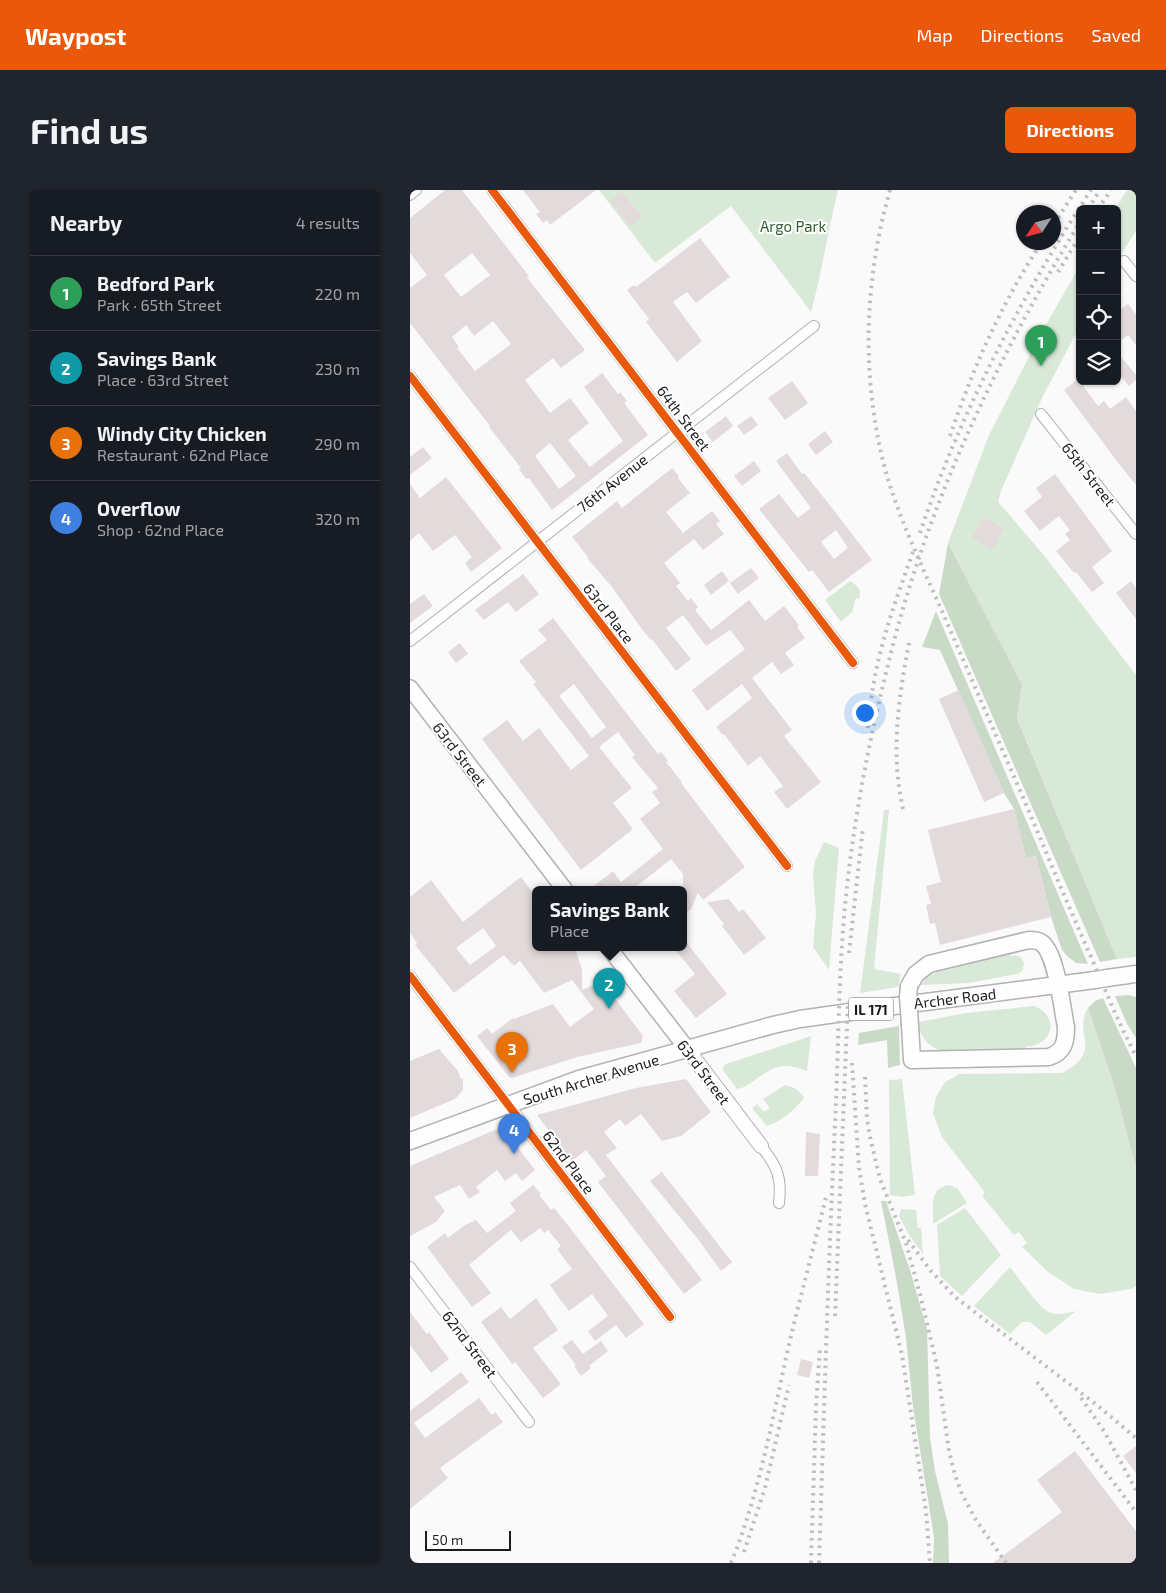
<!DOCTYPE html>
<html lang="en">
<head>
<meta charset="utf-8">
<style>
	:root { --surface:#171b24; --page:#20242c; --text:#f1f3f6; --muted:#9ea1a6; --line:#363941; --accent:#ea580c }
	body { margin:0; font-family:"Exo 2",sans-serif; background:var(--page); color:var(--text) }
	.controls { position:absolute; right:15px; top:15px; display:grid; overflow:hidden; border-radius:8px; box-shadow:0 1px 4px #0004 }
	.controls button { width:45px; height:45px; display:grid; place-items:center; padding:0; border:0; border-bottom:1px solid var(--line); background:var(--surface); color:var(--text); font:25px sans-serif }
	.compass { position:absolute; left:606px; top:15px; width:45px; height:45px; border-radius:50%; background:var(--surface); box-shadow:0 1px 4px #0004; rotate:234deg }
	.scale { position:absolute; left:15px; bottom:12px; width:86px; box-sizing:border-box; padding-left:5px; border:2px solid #1d1b1b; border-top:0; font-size:14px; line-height:18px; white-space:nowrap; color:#1d1b1b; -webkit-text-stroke:4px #fff; paint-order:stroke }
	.you { position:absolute; left:454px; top:522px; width:18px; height:18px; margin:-12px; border:4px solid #fff; border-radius:50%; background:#1a73e8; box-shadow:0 0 0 8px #1a73e833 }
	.badge { display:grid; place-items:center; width:32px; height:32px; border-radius:50%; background:var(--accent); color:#fff; font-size:16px; font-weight:700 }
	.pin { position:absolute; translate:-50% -41px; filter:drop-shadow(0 1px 2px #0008) }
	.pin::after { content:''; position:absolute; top:26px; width:18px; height:15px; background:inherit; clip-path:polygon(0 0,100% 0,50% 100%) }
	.popup { position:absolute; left:122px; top:696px; width:155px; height:65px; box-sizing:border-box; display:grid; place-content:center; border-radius:8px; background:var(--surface); filter:drop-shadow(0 1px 4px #0005); font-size:16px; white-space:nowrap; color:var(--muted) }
	.popup b { font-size:19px; color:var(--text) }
	.popup::after { content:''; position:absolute; left:50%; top:100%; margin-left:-10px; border:10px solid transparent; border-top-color:var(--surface) }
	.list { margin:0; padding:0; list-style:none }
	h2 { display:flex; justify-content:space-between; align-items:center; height:65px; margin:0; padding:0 20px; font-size:21px }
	h2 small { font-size:16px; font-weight:400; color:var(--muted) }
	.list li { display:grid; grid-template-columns:32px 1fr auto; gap:15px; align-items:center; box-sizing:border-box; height:75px; padding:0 20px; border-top:1px solid var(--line) }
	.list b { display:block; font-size:19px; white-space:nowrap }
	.list p { margin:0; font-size:16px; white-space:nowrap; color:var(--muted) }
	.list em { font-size:16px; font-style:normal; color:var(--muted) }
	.icon { flex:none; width:28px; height:28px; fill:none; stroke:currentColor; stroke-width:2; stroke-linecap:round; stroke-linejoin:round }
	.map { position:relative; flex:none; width:726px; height:1373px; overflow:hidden; border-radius:8px }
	header { display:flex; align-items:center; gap:30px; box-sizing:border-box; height:70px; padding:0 25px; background:var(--accent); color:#fff }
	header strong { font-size:24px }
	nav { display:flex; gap:28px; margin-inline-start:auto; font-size:18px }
	.intro { display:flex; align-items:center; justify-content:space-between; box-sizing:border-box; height:120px; padding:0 30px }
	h1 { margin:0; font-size:35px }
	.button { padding:12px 22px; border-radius:8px; background:var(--accent); color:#fff; font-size:18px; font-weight:700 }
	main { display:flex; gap:30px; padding:0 30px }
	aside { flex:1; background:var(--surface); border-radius:8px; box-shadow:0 1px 4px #0004 }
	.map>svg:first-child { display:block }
	.green { fill:#d9e9d8 }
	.forest { fill:#c9dbc7 }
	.building { fill:#e3dadb; fill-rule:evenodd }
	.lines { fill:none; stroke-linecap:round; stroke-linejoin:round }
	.minor-casing { stroke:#b3b1b2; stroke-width:12 }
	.tertiary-casing { stroke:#b3b1b2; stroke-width:16 }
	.secondary-casing { stroke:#b3b1b2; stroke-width:18 }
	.primary-casing { stroke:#b3b1b2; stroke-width:19 }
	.minor { stroke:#fefefe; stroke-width:10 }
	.tertiary { stroke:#fefefe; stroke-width:14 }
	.secondary { stroke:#fefefe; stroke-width:15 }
	.primary { stroke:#fefefe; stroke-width:16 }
	.rail { stroke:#bfbebe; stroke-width:4; stroke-dasharray:2.5 5; stroke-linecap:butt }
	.primary-bridge-casing { stroke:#b3b1b2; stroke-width:19; stroke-linecap:butt }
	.primary-bridge { stroke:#fefefe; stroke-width:16 }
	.cycleway-casing { stroke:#fff; stroke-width:11 }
	.cycleway { stroke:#e8590c; stroke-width:8 }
	.labels { text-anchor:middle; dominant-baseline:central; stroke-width:4; stroke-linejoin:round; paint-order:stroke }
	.shield { fill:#fff; stroke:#615f5f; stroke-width:1 }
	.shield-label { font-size:14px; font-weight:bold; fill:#1d1b1b }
	.park-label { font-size:15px; fill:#2f5e2e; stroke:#fff }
	.street-label { font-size:15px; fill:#1d1b1b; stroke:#fff }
</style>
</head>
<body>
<header>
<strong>Waypost</strong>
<nav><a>Map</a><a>Directions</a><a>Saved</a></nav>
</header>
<div class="intro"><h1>Find us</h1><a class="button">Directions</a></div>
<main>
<aside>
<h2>Nearby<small>4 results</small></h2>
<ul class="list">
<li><span class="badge" style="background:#2e9e5b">1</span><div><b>Bedford Park</b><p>Park · 65th Street</p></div><em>220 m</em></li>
<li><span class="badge" style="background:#0f9aa8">2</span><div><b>Savings Bank</b><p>Place · 63rd Street</p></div><em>230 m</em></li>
<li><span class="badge" style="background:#e8710a">3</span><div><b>Windy City Chicken</b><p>Restaurant · 62nd Place</p></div><em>290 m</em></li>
<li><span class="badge" style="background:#3f7fe0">4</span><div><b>Overflow</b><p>Shop · 62nd Place</p></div><em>320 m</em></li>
</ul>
</aside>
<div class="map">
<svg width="726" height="1373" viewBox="0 0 726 1373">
	<rect width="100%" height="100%" fill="#fbfafa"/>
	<!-- green -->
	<path class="green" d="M189 0H428C418 41 412 82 401 122L321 16 245 73Z
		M717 0H726V41L707 70V19H705Z
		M670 75V136L632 208 591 301 588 312 633 364 726 485V767L707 769 607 527 612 494 538 353 579 245 628 149Z
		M440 391C448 397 452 398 449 409L446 408 442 422 431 432 415 410Z
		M474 620H479L464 779 491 784 488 797 450 803Z
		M414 652 429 658 419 780 403 757 406 724 403 684 405 671Z
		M600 763 601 766C607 764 612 767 614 773L613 780 608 784 558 793 511 795 516 787 527 782Z
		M624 816C650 826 644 855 616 857V860L533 861C519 858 509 847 509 832L556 823Z
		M678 818 703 892 726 978V1096L721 1099 690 1104 664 1099 637 1081 612 1057 617 1053 609 1042 604 1045 573 1007 574 1001 532 947 523 923 526 907 534 893 549 884 652 883C695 861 662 842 678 818Z
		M401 846 397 881C373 872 366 875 345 890 339 894 334 898 327 899L312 879 316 874Z
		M492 889 505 1005 492 1007 480 1005 479 890Z
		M375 895C385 897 389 900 394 908 385 919 371 932 357 936L342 918 347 914 354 922 360 918 353 909Z
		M540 995 548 999 557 1013 523 1034C524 1016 518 998 540 995Z
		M555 1018 591 1065 552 1106 530 1086 527 1035Z
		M491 1019 506 1020 508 1038H511L513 1064 499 1045 489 1026Z
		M600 1077C609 1088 628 1117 639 1122 647 1126 657 1123 666 1121L636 1145 620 1132H612L600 1144 564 1116Z"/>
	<!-- forest -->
	<path class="forest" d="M538 353 612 494 607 528 707 769 690 772 529 404Z
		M526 421 678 774 666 773 656 765 652 760 641 727 626 666 616 668 604 619 594 603 530 460 512 457Z
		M719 805 726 807V848L717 834 705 806Z
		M693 808 726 878V978L703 892 678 818 685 811Z
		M489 836 490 875 478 878 477 850 448 855 449 843Z
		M471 1011H476L500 1080 517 1139 520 1247 525 1281 538 1334 539 1373H523L524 1347 503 1217 496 1148 486 1087Z"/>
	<!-- building -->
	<path class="building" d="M35 0H52L119 86 117 87 126 99 175 160 151 178 143 168 115 190 140 223 160 208 179 233 158 250 180 277 213 251 174 197 192 183 208 204 210 202 217 211 214 213 238 245 142 320 119 288 116 289 109 279 111 278 79 237 80 236 0 133V98L17 85 0 63V28ZM62 63 80 85 51 107 34 85ZM83 131 101 154 65 181 47 158 49 157 42 147 56 135 64 146ZM140 253 166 286 149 299 125 266Z
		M113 0H186L140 35 137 30 133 33 126 24 130 22Z
		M212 2 232 27 220 36 200 11Z
		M290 48 320 87 286 113 277 102 263 112 292 151 267 172 236 132 239 129 217 100 224 95 226 97Z
		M718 114 726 124V155L718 145 707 154V122Z
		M707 162 726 185V190L719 196 707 182Z
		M668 189 688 216 694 211 700 219 716 207 726 221V295L706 270 654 200Z
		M382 191 398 213 375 230 358 208Z
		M316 226 323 236 303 252 295 242Z
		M341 226 348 235 334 245 327 236Z
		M415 241 423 252 406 265 398 254Z
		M13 257 22 268 0 285V267Z
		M377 263 392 284 394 283 419 314 462 370 419 402 402 380 399 382 349 319 369 304 388 328 401 318 366 271ZM426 340 438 358 424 369 411 352Z
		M344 271 351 281 332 296 324 286Z
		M262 278 269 286 268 288 280 303 256 322 273 343 302 321 310 331 306 334 314 344 293 360 284 349 254 373 270 393 266 396 278 411 281 408 288 417 285 420 301 440 339 410 355 431 374 416 389 435 387 437 395 448 375 463 384 475 371 484 362 472 342 488 382 540 374 546 411 592 377 619 364 602 373 596 350 566 338 576 314 544 313 545 306 537 342 508 332 494 297 521 282 500 335 459 320 440 296 456 273 425 256 438 281 469 266 481 242 449 241 450 234 442 202 397 177 368 178 367 162 347 207 311 212 318Z
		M645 284 702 361 682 377 694 393 682 402 666 382 664 383 646 361 660 350 655 344 660 340 649 326 630 341 614 321 632 307 626 298Z
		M36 287 92 358 61 382 55 373 62 367 45 345 23 361 9 343 0 351V294L10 308Z
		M573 327 594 338 583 359 562 348Z
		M341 378 349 388 328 404 320 393Z
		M312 381 319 391 301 405 294 395Z
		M113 384 129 404 106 422 98 412 74 430 65 420Z
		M721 391 726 398V429L706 403Z
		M14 404 23 416 0 433V414Z
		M143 428 248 564 251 562 258 571 256 572 272 592 271 593 335 677 293 710 288 703 281 719 273 725V684L261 669 222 700H179L203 681 211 692 253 659 230 629 250 613 242 602 248 598 222 567 225 565 208 542 189 557 222 598 203 613 223 639 171 680 72 549 97 530 113 551 129 538 161 580 179 566 123 494 126 492 109 471 137 450 128 440ZM164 494 196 537 182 548 149 506Z
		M50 453 58 464 46 473 38 462Z
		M549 500 594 603 574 612 529 509Z
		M604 619 616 668 626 666 641 727 530 755 525 733 520 734 516 715 521 714 516 696 531 692 518 640Z
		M111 687 125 705V758H165L172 779V800L192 791 233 846 231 853 167 867 102 888 99 887 67 846 77 838 82 844 103 828 104 829 143 814 160 837 184 819 162 790 134 803 110 771 104 776 94 765 44 803 5 755 7 753 0 743V707L21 690 53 732ZM73 738 86 756 60 775 46 758Z
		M319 709 329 722 333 719 356 748 334 765 312 736 314 734 297 712Z
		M273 748 317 804 286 828 264 801 285 784 264 758H273Z
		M29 859 48 881 51 889 53 888V900L45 909 0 928V871Z
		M276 889 301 922 271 946 252 951 231 924 215 936 210 929 194 942 207 958 196 965 292 1090 274 1104 188 992 196 986 176 960 162 971 127 925 226 898Z
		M92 937 125 980 112 991 106 983 95 991 87 980 66 997 70 1002 59 1009 50 995 24 1007 35 1021 26 1032 0 1046V976Z
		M396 942 410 944 408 986H395Z
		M252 982 322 1072 311 1081 287 1048 240 991Z
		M123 995 131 1004 129 1005 141 1020 144 1018 157 1034 234 1134 216 1148 206 1135 185 1151 178 1141 198 1126 182 1104 159 1121 149 1108 140 1095 162 1079 147 1059 151 1056 138 1040 134 1043 130 1038 111 1052 101 1040 59 1075 81 1103 62 1117 17 1057 35 1043 38 1048 55 1035 66 1030 77 1043 106 1021 100 1013Z
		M126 1108 148 1140 123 1158 151 1194 133 1208 105 1172 102 1174 71 1132 91 1117 100 1129Z
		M0 1122 17 1144 19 1142 39 1169 21 1183 0 1155Z
		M162 1150 173 1164 191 1151 198 1161 179 1176 181 1178 171 1186 164 1176 166 1175 152 1157Z
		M391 1169 403 1172 399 1188 387 1185Z
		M51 1182 59 1192 4 1233 15 1248 69 1208 82 1225 85 1222 93 1232 30 1278 38 1288 0 1319V1221Z
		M726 1256V1283L713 1266Z
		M665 1261 726 1341V1373H583L652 1322 627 1290Z"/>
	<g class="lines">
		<defs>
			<path id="minor" d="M82 0 443 473
				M0 5 6 0
				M714 71 726 86
				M0 186 377 676
				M631 224 726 344
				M0 451 404 136
				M0 786 260 1127
				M351 956C367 976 372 987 369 1013
				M0 1077 119 1232"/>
			<path id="tertiary" d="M278 860 351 956"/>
			<path id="secondary" d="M0 498 155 700
				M199 758 278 860"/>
			<path id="primary" d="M697 788 726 784
				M499 796 506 784 519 774 619 750C624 750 629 750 633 754 647 767 652 818 656 837 656 852 654 862 639 867L502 870 500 835
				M0 951 169 889 363 835 390 829 454 820 685 790"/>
		</defs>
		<!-- minor casing -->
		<use href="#minor" class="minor-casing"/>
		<!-- tertiary casing -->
		<use href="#tertiary" class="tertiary-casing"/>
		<!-- secondary casing -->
		<use href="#secondary" class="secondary-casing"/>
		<!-- primary casing -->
		<use href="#primary" class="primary-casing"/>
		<!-- minor -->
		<use href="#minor" class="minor"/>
		<!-- tertiary -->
		<use href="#tertiary" class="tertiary"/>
		<!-- secondary -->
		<use href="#secondary" class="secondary"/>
		<!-- primary -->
		<use href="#primary" class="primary"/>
		<!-- rail -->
		<path class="rail" d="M480 0C454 91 451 187 475 279 488 325 508 368 528 412 553 469 577 525 602 582 629 644 654 707 682 769 696 802 709 834 726 866
			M678 19 690 0
			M688 19 701 0
			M644 34 666 0
			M648 82 670 46
			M540 246C563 178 592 112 632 52
			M510 343C551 221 611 107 681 0
			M458 538C463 472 481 423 503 362
			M493 619C480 562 489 504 500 448
			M439 763 453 637
			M442 873 449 978 455 1014 492 1165 516 1321 520 1373
			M455 887 457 929 460 947 470 989 496 1053 511 1108 527 1176 539 1261 545 1285 552 1304 566 1330 596 1373
			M498 1050 521 1081 545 1107 687 1215 726 1248
			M425 1126 438 811
			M627 1192 726 1322
			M671 1208 694 1241 726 1300
			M334 1362 355 1298 379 1195
			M321 1373C350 1302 363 1225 380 1150 392 1101 405 1052 417 1003
			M401 1373 406 1216 410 1158
			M409 1373C414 1227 418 1080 425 934 429 855 428 776 437 697 446 614 463 532 484 451 523 302 590 163 670 32"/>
		<defs>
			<path id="primary-bridge" d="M685 790 697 788
				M499 796 498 807 500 835"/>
		</defs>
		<!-- primary-bridge casing -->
		<use href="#primary-bridge" class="primary-bridge-casing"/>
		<!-- primary-bridge -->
		<use href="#primary-bridge" class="primary-bridge"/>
		<defs>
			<path id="cycleway" d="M82 0 443 473
				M0 186 377 676
				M0 786 260 1127"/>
		</defs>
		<!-- cycleway casing -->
		<use href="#cycleway" class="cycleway-casing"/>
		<!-- cycleway -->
		<use href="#cycleway" class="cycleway"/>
	</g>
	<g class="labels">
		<!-- shield labels -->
		<rect class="shield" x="438.5" y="807.5" width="45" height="23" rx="4"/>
		<g class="shield-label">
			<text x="461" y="819">IL 171</text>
		</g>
		<!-- park labels -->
		<g class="park-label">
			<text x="383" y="36">Argo Park</text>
		</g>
		<!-- street labels -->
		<g class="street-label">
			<text transform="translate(274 228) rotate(53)">64th Street</text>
			<text transform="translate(679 284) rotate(52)">65th Street</text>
			<text transform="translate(202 293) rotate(-38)">76th Avenue</text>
			<text transform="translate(199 423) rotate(52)">63rd Place</text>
			<text transform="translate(50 564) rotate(52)">63rd Street</text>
			<text transform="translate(545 808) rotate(-7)">Archer Road</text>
			<text transform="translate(294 882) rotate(53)">63rd Street</text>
			<text transform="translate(181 889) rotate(-17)">South Archer Avenue</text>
			<text transform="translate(159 972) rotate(53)">62nd Place</text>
			<text transform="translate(60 1154) rotate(53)">62nd Street</text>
		</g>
	</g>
</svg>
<div class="controls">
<button>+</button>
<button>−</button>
<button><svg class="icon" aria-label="locate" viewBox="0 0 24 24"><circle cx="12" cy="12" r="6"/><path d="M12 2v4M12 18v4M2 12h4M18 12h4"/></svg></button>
<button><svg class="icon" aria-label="layers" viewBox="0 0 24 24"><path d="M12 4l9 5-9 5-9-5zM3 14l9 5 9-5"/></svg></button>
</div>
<svg class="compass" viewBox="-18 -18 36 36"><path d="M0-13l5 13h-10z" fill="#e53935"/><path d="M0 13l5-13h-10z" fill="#9ea1a6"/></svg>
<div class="scale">50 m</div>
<div class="you"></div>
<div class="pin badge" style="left:631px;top:176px;background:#2e9e5b">1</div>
<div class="pin badge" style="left:199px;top:819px;background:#0f9aa8">2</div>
<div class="popup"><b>Savings Bank</b>Place</div>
<div class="pin badge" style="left:102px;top:883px;background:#e8710a">3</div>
<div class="pin badge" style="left:104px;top:964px;background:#3f7fe0">4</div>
</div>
</main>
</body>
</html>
